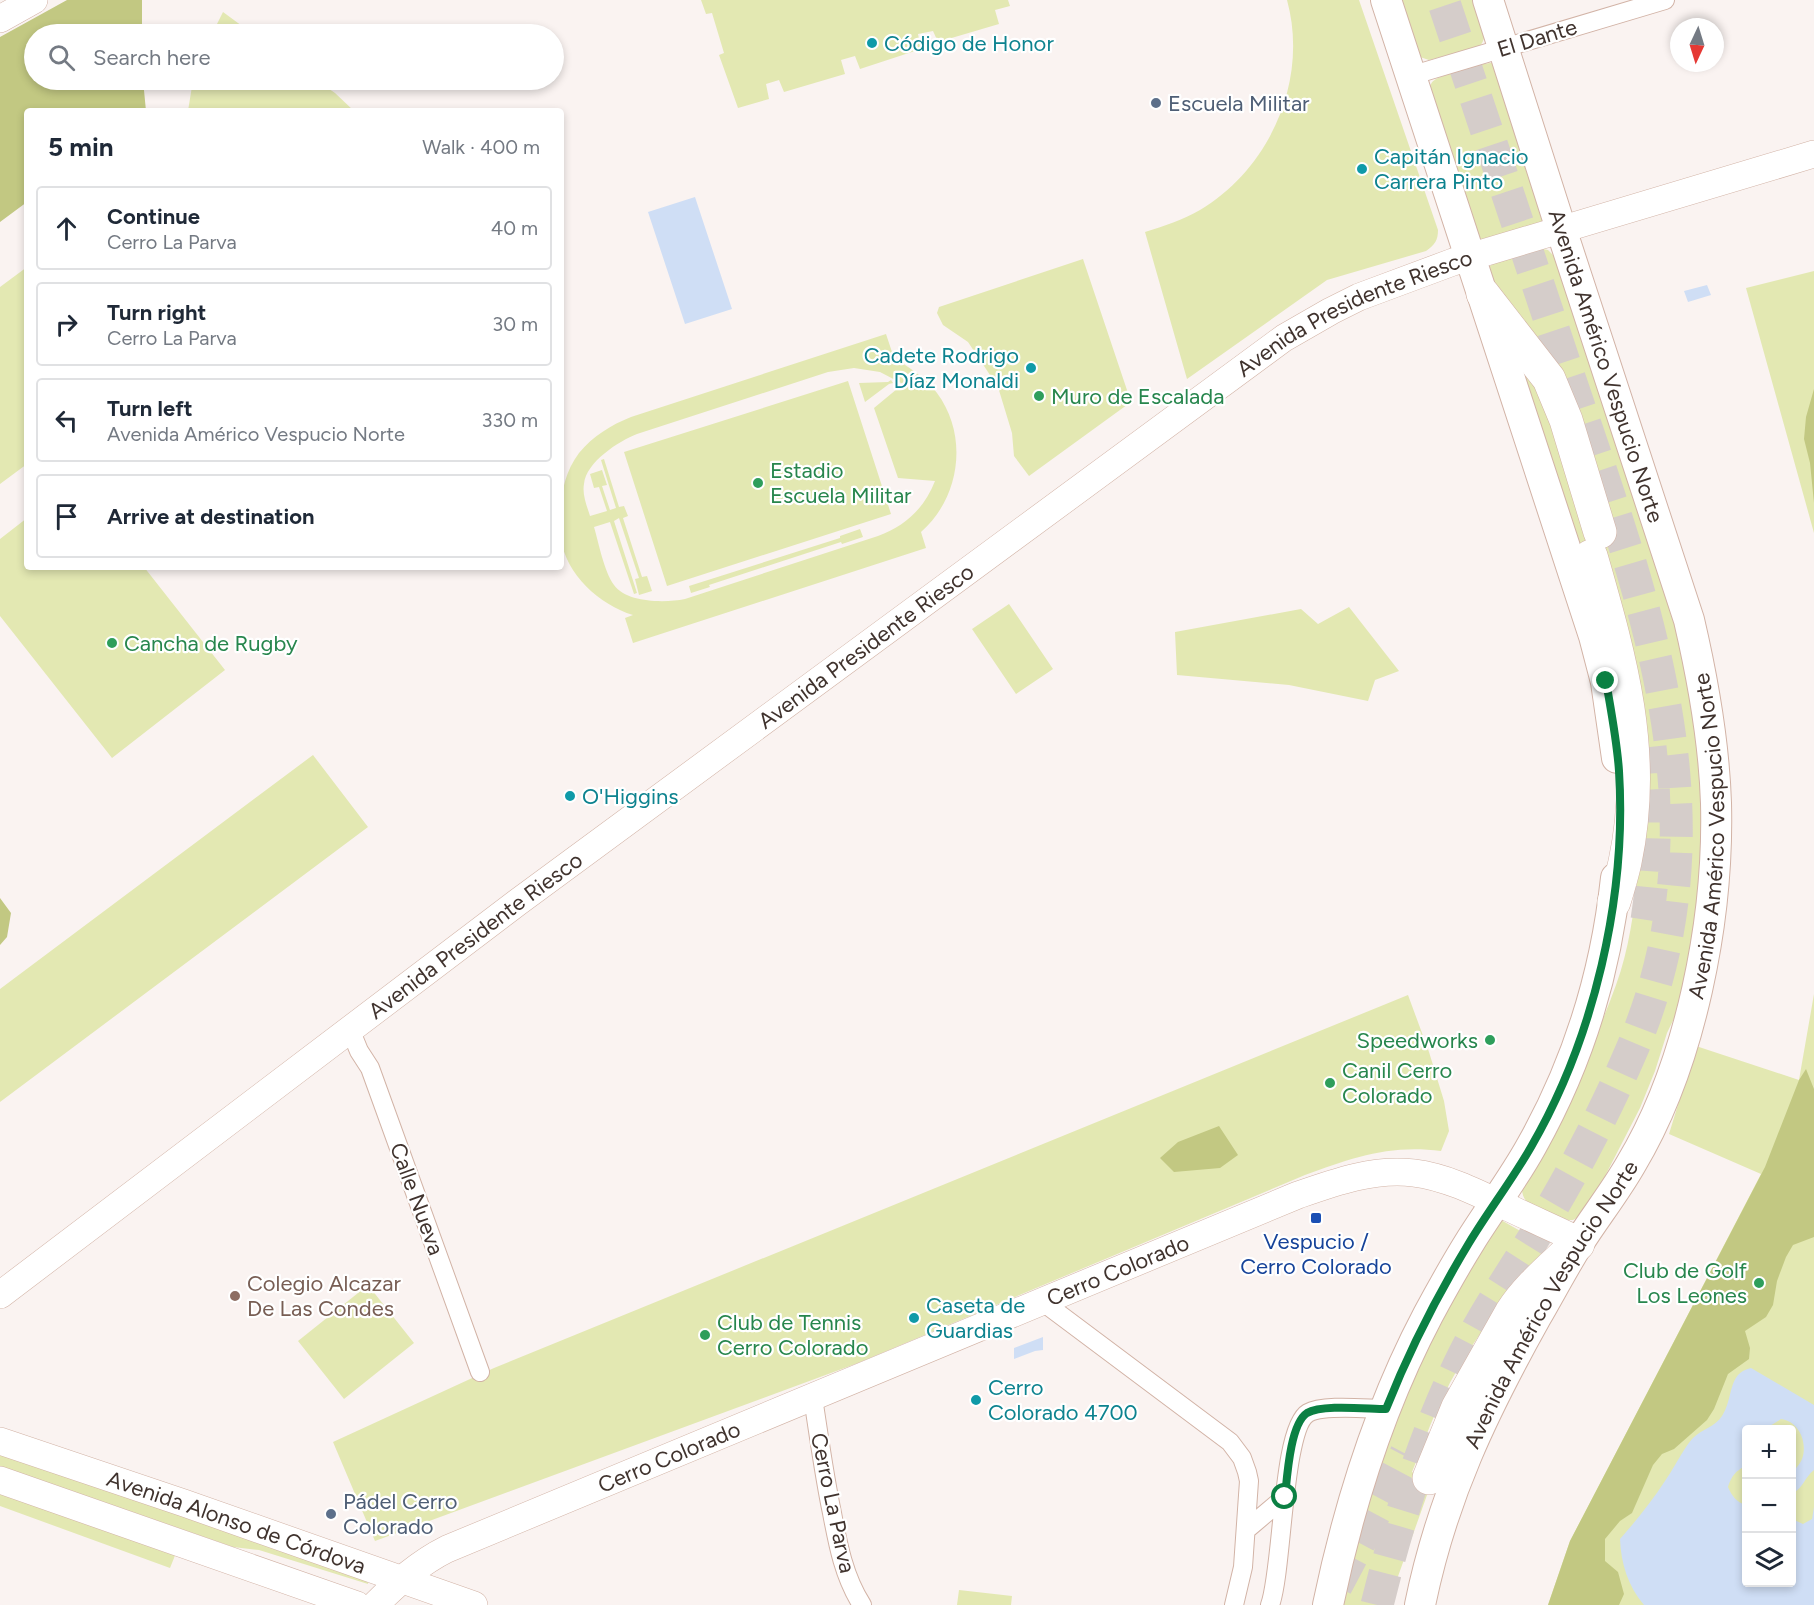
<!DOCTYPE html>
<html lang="en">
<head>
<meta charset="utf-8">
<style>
	:root { --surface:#fff; --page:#f2f2f3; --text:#1f2937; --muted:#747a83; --line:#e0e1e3 }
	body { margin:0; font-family:Figtree,sans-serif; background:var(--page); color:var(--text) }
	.controls { position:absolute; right:18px; bottom:18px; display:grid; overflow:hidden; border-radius:6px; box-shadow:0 3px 9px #0003 }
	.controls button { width:54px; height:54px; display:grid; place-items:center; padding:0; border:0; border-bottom:2px solid var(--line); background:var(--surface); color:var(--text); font:30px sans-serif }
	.compass { position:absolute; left:1670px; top:18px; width:54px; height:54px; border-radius:50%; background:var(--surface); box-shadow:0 3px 9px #0003; rotate:184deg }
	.stop { position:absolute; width:18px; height:18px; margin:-14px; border:4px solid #0b8043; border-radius:50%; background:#fff }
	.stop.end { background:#0b8043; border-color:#fff; box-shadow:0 2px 6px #0008 }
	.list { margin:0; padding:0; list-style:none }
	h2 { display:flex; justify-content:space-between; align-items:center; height:78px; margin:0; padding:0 24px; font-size:26px }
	h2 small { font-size:20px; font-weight:400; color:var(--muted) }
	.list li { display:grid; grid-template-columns:39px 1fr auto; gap:18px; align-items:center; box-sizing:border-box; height:84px; margin:0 12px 12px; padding:0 12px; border:2px solid var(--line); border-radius:6px }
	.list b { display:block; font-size:22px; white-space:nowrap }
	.list p { margin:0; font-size:20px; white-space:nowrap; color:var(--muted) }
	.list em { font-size:20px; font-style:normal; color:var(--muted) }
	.icon { flex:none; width:33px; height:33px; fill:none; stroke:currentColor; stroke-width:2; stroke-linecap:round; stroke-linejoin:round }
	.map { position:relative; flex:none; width:1814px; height:1605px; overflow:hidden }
	.search { position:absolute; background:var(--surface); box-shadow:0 3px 9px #0003; left:24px; top:24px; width:540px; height:66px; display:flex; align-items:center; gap:15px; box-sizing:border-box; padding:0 21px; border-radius:33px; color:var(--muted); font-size:22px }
	.panel { position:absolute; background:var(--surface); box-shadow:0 3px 9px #0003; left:24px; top:108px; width:540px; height:462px; border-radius:6px }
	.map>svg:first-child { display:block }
	.green { fill:#e3e8b2; fill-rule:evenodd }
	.forest { fill:#c2c882 }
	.water { fill:#cfdef5 }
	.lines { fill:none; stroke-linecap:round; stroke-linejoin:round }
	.highway-tunnel { stroke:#d5cdca; stroke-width:33; stroke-dasharray:33 16; stroke-linecap:butt }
	.street-casing { stroke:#d2b3a6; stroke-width:20 }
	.secondary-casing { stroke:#d2b3a6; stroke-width:28 }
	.primary-casing { stroke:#d2b3a6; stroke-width:32 }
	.highway-casing { stroke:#d2b3a6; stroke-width:34 }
	.street { stroke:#fff; stroke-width:18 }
	.secondary { stroke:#fff; stroke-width:27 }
	.primary { stroke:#fff; stroke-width:30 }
	.highway { stroke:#fff; stroke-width:33 }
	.route { stroke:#0b8043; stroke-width:8 }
	.culture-dot { fill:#0f9aa8; stroke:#fff; stroke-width:2 }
	.service-dot { fill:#5c6f8a; stroke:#fff; stroke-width:2 }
	.leisure-dot { fill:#2e9e5b; stroke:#fff; stroke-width:2 }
	.transit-dot { fill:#1a4fb4; stroke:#fff; stroke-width:2 }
	.education-dot { fill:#8d6e63; stroke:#fff; stroke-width:2 }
	.labels { text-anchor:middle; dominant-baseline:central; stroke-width:4.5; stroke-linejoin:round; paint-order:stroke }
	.street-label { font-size:22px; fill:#40332e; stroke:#fff }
	.culture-label { font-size:22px; fill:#0d838f; stroke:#fff; text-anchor:start }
	.service-label { font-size:22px; fill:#4e5e75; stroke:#fff; text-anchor:start }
	.leisure-label { font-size:22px; fill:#27864d; stroke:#fff; text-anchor:start }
	.transit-label { font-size:22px; fill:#164399; stroke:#fff }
	.education-label { font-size:22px; fill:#785e54; stroke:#fff; text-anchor:start }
</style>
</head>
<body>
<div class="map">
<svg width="1814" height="1605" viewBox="0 0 1814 1605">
	<rect width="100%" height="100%" fill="#faf3f1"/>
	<!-- green -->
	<path class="green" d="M701 0H1008L1010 6 995 10 999 24 938 42 933 31 918 34 921 49 860 69 855 56 841 60 845 74 784 92 779 80 766 84 769 99 738 108 719 55 724 53 712 13 706 14Z
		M1287 0H1359L1438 230C1438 240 1435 245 1426 251L1327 280 1187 379 1145 232C1164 226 1183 220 1200 210 1270 168 1309 80 1287 0Z
		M1397 0H1476C1479 14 1492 38 1478 47L1429 60 1417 56Z
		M223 12 253 34H212Z
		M1492 63 1496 66 1544 220 1541 223 1482 239 1478 238 1429 91C1430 85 1431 82 1436 79 1445 74 1482 63 1492 63Z
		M193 80H316L335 93 354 111H188Z
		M1543 249 1548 250 1555 257 1653 545 1696 700 1707 860 1680 1006 1667 1033 1655 1071 1640 1108 1603 1180 1580 1216 1573 1220H1568C1552 1214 1522 1210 1522 1189 1554 1122 1591 1055 1616 985 1629 950 1634 911 1638 874L1579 558 1511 353 1510 317 1489 271 1490 266 1493 264Z
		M1083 259 1131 402 1029 476 1014 456 1012 433 998 387 968 342 943 325 937 313 939 307Z
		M27 267V464L0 484V287Z
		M1814 271V533L1746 288Z
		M886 334 894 358C910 368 926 378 937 393 969 436 960 498 921 532L926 548 633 643 625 618 633 615C600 605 565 574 561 538 560 530 561 522 561 514 561 492 565 472 579 453 593 436 611 425 631 417ZM854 368 880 372 903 384 874 408 898 478 935 481C924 509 905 526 878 536L685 599C665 603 627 603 614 585 604 571 599 544 594 527L610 522 634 594 637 593 614 521 619 518 639 578 635 579 639 595 652 591 647 576 642 577 623 518 628 516 624 506 619 507 604 459 601 460 616 508 610 510 602 486 607 485 602 470 590 474 594 488 599 487 607 511 590 516C587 506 582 495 584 484 586 462 619 441 637 434L828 372Z
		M891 380 893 383 889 384 865 402 859 383 888 382Z
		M848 381 891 514 667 586 624 452Z
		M27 518V567H144L225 670 112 758 0 616V539Z
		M860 529 863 537 842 544 841 542 709 585 710 587 691 593 689 586 840 538V536Z
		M1009 604 1053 669 1016 694 972 629Z
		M1349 607 1399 671 1375 680 1368 701 1289 685 1177 675 1175 632 1301 609 1318 624Z
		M313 755 368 827 0 1102V989Z
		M1814 994V1605H1548L1570 1541 1761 1174 1669 1134 1696 1046 1799 1080ZM1746 1430H1792V1582H1746Z
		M1408 995 1429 1052 1444 1101 1449 1131 1441 1151C1390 1144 1351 1158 1305 1175L858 1363 375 1541 333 1442 494 1368Z
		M1501 1220 1547 1246C1509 1295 1468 1343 1442 1399 1430 1423 1422 1448 1412 1472L1432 1481 1396 1582 1391 1605H1331L1408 1368Z
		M368 1285 414 1343 344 1399 298 1341Z
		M0 1449 367 1574 368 1584 259 1550 233 1547 0 1466Z
		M0 1491 176 1553 170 1568 0 1506Z
		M959 1590 1012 1596 1011 1605H957Z"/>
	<!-- forest -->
	<path class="forest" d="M67 0H142V34H34V80H143L146 111H27V202L0 222V37Z
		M1814 389V503L1810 463 1804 439 1806 417Z
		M0 898 11 913 7 937 0 945Z
		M1806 1069 1814 1089V1237L1793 1245 1786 1257 1777 1281 1773 1305 1766 1317 1745 1331 1750 1348 1749 1359 1728 1374 1714 1409 1707 1420 1674 1449 1662 1454 1653 1465 1632 1513 1620 1521 1605 1539V1561L1618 1572 1624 1594 1619 1605H1548L1570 1541 1765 1167 1799 1080Z
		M1219 1126 1238 1155 1220 1168 1174 1172 1160 1158 1178 1142Z"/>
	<!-- water -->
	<path class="water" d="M695 197 732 309 685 324 648 212Z
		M1707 285 1711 295 1688 302 1684 291Z
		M1043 1337V1350L1035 1351 1014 1359V1348Z
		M1751 1368 1814 1405V1470C1804 1478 1804 1487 1792 1494 1791 1489 1790 1480 1792 1475 1793 1470 1800 1465 1802 1459 1808 1443 1799 1421 1781 1419L1765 1429 1746 1430V1465C1736 1472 1733 1473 1728 1487 1732 1496 1736 1502 1746 1505V1582H1792V1519L1803 1524 1812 1519 1814 1507V1605H1644C1628 1586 1621 1564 1620 1539 1636 1521 1652 1501 1665 1481 1673 1470 1685 1446 1693 1438 1702 1429 1715 1427 1722 1416 1734 1398 1727 1373 1751 1368Z"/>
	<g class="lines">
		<!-- highway-tunnel -->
		<path class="highway-tunnel" d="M1647 920C1656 863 1656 804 1650 747
			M1336 1586 1406 1454
			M1377 1605C1398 1520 1425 1433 1464 1355 1483 1316 1507 1281 1530 1244 1569 1181 1604 1115 1633 1047 1731 815 1642 596 1568 374 1526 249 1485 125 1443 0"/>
		<defs>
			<path id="street" d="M1410 76 1665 0
				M350 1029 359 1051 370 1068 480 1372
				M1043 1302 1230 1442 1242 1458 1247 1472 1249 1481 1243 1567 1234 1605
				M813 1398C819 1436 824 1475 832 1513 838 1545 844 1577 862 1605
				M1246 1530 1285 1497
				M1270 1605C1283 1570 1282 1428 1308 1413 1323 1404 1367 1409 1386 1409"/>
			<g id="secondary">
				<path d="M0 19 34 0"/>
				<path id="s1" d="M0 1295 518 902 1284 338 1331 311 1359 297 1453 262 1814 154"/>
				<path id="s2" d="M0 1441 184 1503 474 1605"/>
				<path d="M0 1480 357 1605"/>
				<path id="s3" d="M375 1605C397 1583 419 1563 447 1549L1298 1195C1335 1182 1374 1168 1414 1173 1446 1177 1476 1192 1505 1206 1530 1218 1555 1229 1580 1241"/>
			</g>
			<g id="primary">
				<path d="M1386 0 1594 636 1606 682 1617 758"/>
				<path d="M1328 1605C1349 1504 1380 1406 1428 1315 1442 1289 1456 1264 1471 1240 1491 1208 1514 1178 1532 1145 1578 1063 1606 971 1616 878"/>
				<path id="s4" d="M1420 1605C1442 1497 1483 1412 1536 1317 1550 1293 1563 1268 1578 1244 1595 1217 1615 1192 1631 1164 1691 1064 1719 919 1716 803 1714 741 1703 680 1689 620L1561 229 1488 0"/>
			</g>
			<path id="highway" d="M1483 294 1549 379 1566 420 1600 532
				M1591 556C1621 660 1648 754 1625 862 1622 876 1618 889 1614 902
				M1429 1478 1458 1407 1511 1313C1527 1288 1550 1269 1571 1249L1578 1244"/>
		</defs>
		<!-- street casing -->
		<use href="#street" class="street-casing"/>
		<!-- secondary casing -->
		<use href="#secondary" class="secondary-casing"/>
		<!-- primary casing -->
		<use href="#primary" class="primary-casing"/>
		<!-- highway casing -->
		<use href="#highway" class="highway-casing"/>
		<!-- street -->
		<use href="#street" class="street"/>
		<!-- secondary -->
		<use href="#secondary" class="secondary"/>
		<!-- primary -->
		<use href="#primary" class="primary"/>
		<!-- highway -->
		<use href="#highway" class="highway"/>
	</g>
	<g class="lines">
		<!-- route -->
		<path class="route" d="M1285 1497C1287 1478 1290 1424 1307 1413 1322 1404 1367 1409 1386 1409 1409 1351 1437 1296 1469 1243 1489 1210 1512 1180 1531 1147 1594 1038 1627 897 1619 771 1617 741 1611 711 1606 681"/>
	</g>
	<!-- markers -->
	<g class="culture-dot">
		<circle cx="872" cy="43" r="6"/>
		<circle cx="1362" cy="169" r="6"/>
		<circle cx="1031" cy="368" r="6"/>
		<circle cx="570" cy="796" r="6"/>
		<circle cx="914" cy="1318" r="6"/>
		<circle cx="976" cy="1400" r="6"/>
	</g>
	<g class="service-dot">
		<circle cx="1156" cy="103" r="6"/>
		<circle cx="331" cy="1514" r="6"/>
	</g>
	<g class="leisure-dot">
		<circle cx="1039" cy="396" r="6"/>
		<circle cx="758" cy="483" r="6"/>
		<circle cx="112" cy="643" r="6"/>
		<circle cx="1490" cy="1040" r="6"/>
		<circle cx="1330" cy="1083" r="6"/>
		<circle cx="1759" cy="1283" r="6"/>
		<circle cx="705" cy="1335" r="6"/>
	</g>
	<rect class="transit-dot" x="1310" y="1212" width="12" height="12" rx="3"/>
	<circle class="education-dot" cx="235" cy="1296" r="6"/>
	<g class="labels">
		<!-- street labels -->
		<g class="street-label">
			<text transform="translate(1537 38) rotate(-17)">El Dante</text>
			<text stroke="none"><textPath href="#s1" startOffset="1676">Avenida Presidente Riesco</textPath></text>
			<text transform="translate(1606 366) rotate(72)">Avenida Américo Vespucio Norte</text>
			<text stroke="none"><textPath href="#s1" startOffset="1082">Avenida Presidente Riesco</textPath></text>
			<text stroke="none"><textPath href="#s4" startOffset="834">Avenida Américo Vespucio Norte</textPath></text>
			<text stroke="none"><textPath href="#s1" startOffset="596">Avenida Presidente Riesco</textPath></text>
			<text transform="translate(417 1199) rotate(70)">Calle Nueva</text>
			<text stroke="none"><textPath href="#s3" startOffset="818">Cerro Colorado</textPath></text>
			<text stroke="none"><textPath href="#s4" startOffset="330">Avenida Américo Vespucio Norte</textPath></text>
			<text stroke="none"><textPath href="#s3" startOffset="332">Cerro Colorado</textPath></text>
			<text transform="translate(833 1503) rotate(78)">Cerro La Parva</text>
			<text stroke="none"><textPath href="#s2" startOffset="250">Avenida Alonso de Córdova</textPath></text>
		</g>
		<!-- culture labels -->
		<g class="culture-label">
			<text x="884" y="43">Código de Honor</text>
			<text x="1374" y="156">Capitán Ignacio<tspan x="1374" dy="25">Carrera Pinto</tspan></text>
			<text x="1019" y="355" text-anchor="end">Cadete Rodrigo<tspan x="1019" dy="25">Díaz Monaldi</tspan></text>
			<text x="582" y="796">O'Higgins</text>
			<text x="926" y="1305">Caseta de<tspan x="926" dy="25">Guardias</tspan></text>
			<text x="988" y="1387">Cerro<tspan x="988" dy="25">Colorado 4700</tspan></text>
		</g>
		<!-- service labels -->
		<g class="service-label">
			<text x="1168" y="103">Escuela Militar</text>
			<text x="343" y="1501">Pádel Cerro<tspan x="343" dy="25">Colorado</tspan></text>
		</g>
		<!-- leisure labels -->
		<g class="leisure-label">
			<text x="1051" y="396">Muro de Escalada</text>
			<text x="770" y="470">Estadio<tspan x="770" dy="25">Escuela Militar</tspan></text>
			<text x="124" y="643">Cancha de Rugby</text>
			<text x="1478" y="1040" text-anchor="end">Speedworks</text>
			<text x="1342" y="1070">Canil Cerro<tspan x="1342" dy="25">Colorado</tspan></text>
			<text x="1747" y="1270" text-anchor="end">Club de Golf<tspan x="1747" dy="25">Los Leones</tspan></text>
			<text x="717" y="1322">Club de Tennis<tspan x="717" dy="25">Cerro Colorado</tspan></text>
		</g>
		<!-- transit labels -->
		<g class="transit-label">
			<text x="1316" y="1241">Vespucio /<tspan x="1316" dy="25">Cerro Colorado</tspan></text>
		</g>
		<!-- education labels -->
		<g class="education-label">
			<text x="247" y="1283">Colegio Alcazar<tspan x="247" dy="25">De Las Condes</tspan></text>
		</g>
	</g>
</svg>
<div class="controls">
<button>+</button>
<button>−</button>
<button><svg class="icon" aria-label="layers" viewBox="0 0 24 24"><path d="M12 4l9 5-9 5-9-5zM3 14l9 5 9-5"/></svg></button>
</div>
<svg class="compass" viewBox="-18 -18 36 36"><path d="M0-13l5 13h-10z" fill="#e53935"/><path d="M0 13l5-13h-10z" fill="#747a83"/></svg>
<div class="stop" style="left:1285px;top:1497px"></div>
<div class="stop end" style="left:1606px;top:681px"></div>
<div class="search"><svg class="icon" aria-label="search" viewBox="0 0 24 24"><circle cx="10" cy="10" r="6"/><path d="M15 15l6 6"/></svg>Search here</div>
<section class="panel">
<h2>5 min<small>Walk · 400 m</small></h2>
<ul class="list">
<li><svg class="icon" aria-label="ahead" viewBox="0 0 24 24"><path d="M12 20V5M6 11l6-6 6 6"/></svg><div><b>Continue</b><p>Cerro La Parva</p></div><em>40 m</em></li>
<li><svg class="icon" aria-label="right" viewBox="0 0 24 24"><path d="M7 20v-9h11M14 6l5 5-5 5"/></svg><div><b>Turn right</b><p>Cerro La Parva</p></div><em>30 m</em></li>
<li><svg class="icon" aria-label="left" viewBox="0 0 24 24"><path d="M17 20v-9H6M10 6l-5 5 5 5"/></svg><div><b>Turn left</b><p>Avenida Américo Vespucio Norte</p></div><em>330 m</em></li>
<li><svg class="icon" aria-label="arrive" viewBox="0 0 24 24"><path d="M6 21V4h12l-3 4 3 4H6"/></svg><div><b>Arrive at destination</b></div></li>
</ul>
</section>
</div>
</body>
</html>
